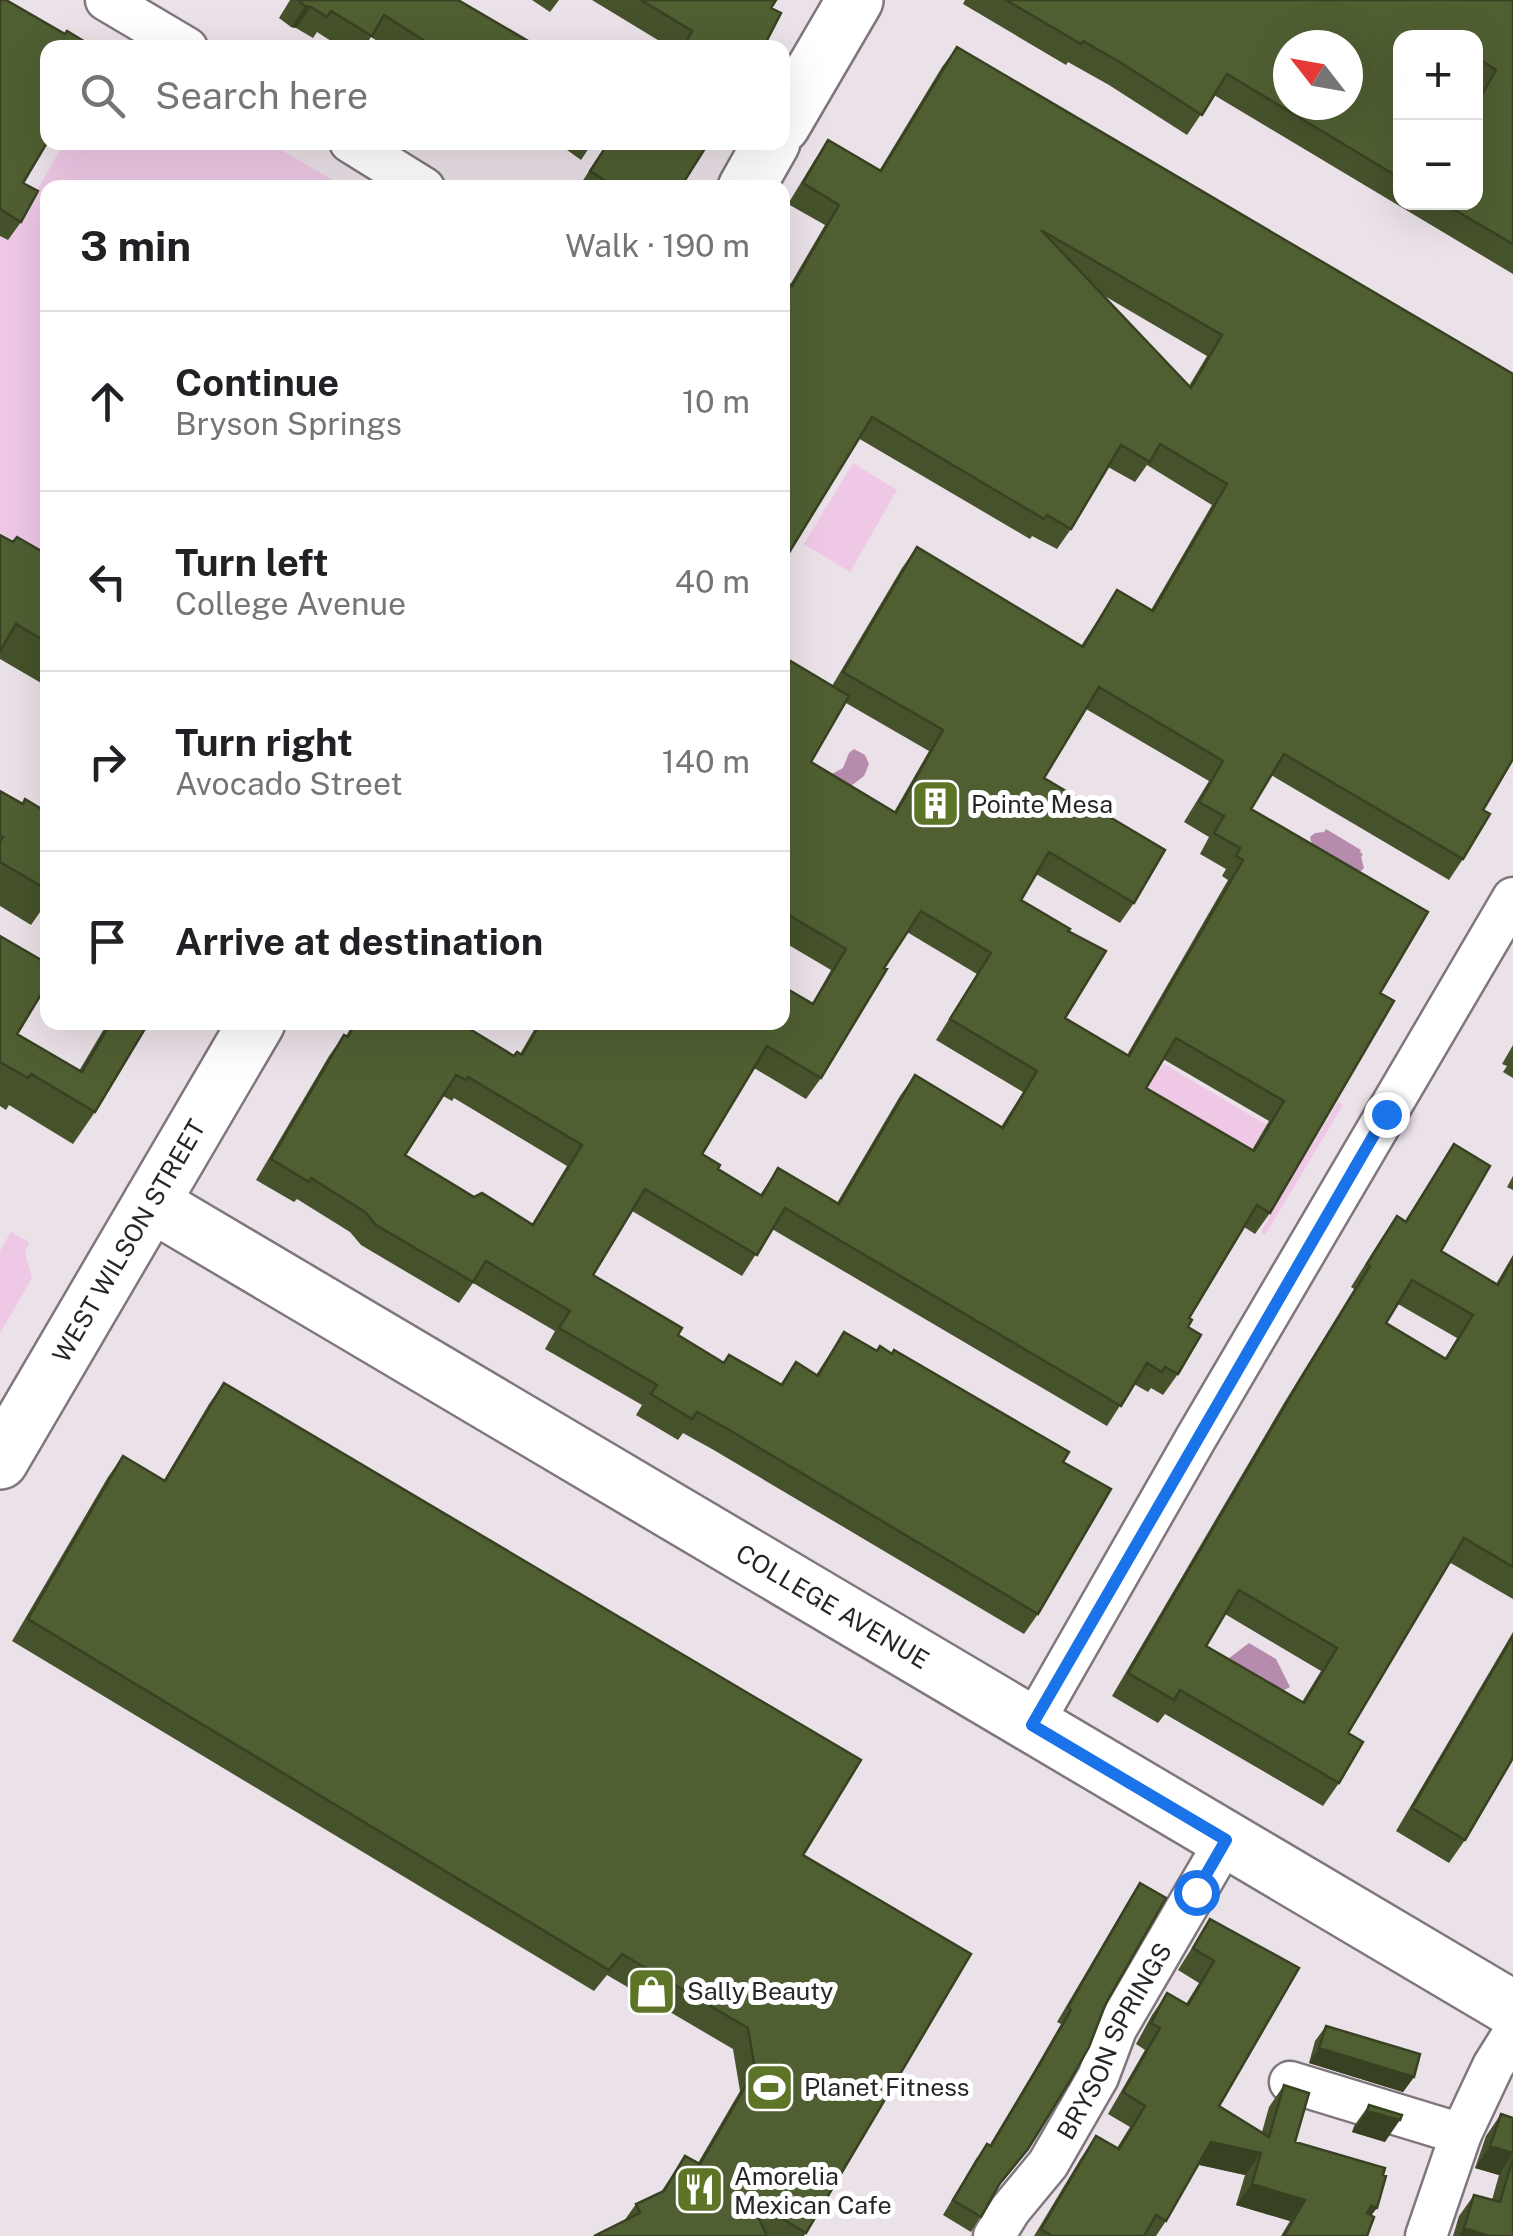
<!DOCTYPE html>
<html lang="en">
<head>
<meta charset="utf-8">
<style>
	:root { --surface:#fff; --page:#f6f6f6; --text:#202124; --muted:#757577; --line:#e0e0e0 }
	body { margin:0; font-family:"Public Sans",sans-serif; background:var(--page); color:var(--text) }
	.controls { position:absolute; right:30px; top:30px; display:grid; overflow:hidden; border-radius:20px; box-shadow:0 10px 40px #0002 }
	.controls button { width:90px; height:90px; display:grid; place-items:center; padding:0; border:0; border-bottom:2px solid var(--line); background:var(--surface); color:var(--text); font:50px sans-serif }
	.compass { position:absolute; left:1273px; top:30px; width:90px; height:90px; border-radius:50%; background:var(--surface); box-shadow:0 10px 40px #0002; rotate:301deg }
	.stop { position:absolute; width:30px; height:30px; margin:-22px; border:8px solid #1a73e8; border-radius:50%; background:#fff }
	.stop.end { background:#1a73e8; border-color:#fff; box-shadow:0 2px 10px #0008 }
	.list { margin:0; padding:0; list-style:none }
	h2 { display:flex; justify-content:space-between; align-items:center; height:130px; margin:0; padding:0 40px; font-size:42px }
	h2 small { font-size:32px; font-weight:400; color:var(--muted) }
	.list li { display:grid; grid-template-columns:65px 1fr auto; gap:30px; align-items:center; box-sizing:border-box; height:180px; padding:0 40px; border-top:2px solid var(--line) }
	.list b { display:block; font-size:38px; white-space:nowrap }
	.list p { margin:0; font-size:32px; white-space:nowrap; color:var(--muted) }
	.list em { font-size:32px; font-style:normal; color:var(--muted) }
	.icon { flex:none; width:55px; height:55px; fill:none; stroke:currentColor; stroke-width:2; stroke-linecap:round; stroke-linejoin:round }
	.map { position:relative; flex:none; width:1513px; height:2236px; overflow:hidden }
	.search { position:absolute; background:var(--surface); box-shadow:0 10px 40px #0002; left:40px; top:40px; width:750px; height:110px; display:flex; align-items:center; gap:25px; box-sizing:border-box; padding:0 35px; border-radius:20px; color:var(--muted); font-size:38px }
	.panel { position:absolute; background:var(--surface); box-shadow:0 10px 40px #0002; left:40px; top:180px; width:750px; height:850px; border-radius:20px }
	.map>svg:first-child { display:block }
	.green { fill:#eec8e5 }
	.water { fill:#b78bad }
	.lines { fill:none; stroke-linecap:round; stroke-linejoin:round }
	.street-casing { stroke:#7f777d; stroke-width:45 }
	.secondary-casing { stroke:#7f777d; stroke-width:60 }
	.street { stroke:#fff; stroke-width:40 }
	.secondary { stroke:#fff; stroke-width:55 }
	.wall { fill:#45522b; fill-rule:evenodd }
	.shaded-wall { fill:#384223 }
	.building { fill:#505f32; stroke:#384223; stroke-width:2.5; fill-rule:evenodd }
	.route { stroke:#1a73e8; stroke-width:12 }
	.labels { text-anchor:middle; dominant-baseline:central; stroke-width:10; stroke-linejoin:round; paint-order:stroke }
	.poi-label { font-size:25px; fill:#282527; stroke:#fff; text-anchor:start }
	.street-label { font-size:25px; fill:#282527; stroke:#fff }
</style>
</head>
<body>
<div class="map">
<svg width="1513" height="2236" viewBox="0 0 1513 2236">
	<rect width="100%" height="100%" fill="#ebe1e8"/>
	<!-- green -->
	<path class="green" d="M64 143H269L345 187 48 188 47 561 0 533V236L8 240Z
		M853 463 897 490 850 572 804 544Z
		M1059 1030 1161 1069 1164 1064 1309 1150 1338 1102 1343 1105 1265 1235 1261 1232 1287 1185 1242 1158Z
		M11 1232 29 1242 25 1253 32 1278 0 1333V1251Z"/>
	<!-- water -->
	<path class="water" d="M854 749 865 755 869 764 864 776 847 789 830 775 843 768 849 753Z
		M1326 829 1361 850 1360 852 1363 854 1361 857 1364 868 1361 871H1353L1313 848 1310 837 1315 833 1324 832Z
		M1249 1643 1276 1659 1290 1687 1267 1699 1228 1659Z"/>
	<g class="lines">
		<defs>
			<g id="street">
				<path d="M106 0 187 48"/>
				<path d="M350 142 424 188"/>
				<path d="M1032 1725 1196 1438 1513 898"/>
				<path d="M1290 2082 1461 2134"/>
				<path id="s1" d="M994 2236 1010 2210 1048 2164 1098 2077 1116 2029 1226 1840"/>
				<path d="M1426 2236 1461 2134 1493 2066 1513 2034"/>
			</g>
			<g id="secondary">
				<path d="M782 125 855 0"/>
				<path d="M746 188 772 142"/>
				<path id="s2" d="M151 1203 1513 2009"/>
				<path id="s3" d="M0 1461 257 1022"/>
			</g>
		</defs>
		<!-- street casing -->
		<use href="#street" class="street-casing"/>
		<!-- secondary casing -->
		<use href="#secondary" class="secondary-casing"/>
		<!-- street -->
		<use href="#street" class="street"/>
		<!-- secondary -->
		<use href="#secondary" class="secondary"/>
	</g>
	<!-- wall -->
	<path class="wall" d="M0 0 23 183 21 222 8 240 0 236Z
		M290 0H458L540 48H388L371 37 364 48H342L317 32 313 38 296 28 291 27 279 18Z
		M532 0H559L550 12Z
		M592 0H776L771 8 763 48H671Z
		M965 0H1513V274L1214 95 1187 135 1109 85 1068 62 1066 65 963 4ZM1400 38H1476V87L1482 91 1476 101V202H1400Z
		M957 47 1513 374 1483 810 1463 859 1449 880 1271 775 1251 809 1380 993 1270 1213 1255 1234 1244 1227 1189 1318 1178 1374 1163 1395 1151 1388 1148 1392 1134 1384 1107 1426 772 1229 742 1276 632 1211 593 1275 678 1335 724 1363 780 1385 796 1362 816 1375 844 1332 1063 1462 1038 1614 1024 1634 712 1449 683 1433 678 1440 636 1415 642 1405 545 1349 555 1331 473 1283 459 1303 361 1245 350 1232 297 1199 294 1202 256 1180 329 1056 344 1035 346 1036 354 1022H458L514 1056 520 1054 538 1023 537 1022H782L812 1004 831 970 782 941V656L832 686 902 568 917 547 1081 646 1117 590 1151 610 1212 505 1147 465 1135 482 1108 467 1071 529 1057 549 1032 536 1030 539 858 438 790 285 825 225 788 204 814 161 828 140 879 171 942 67ZM1103 295 1207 356 1189 386ZM846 703 929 751 894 812 811 762ZM1086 709 1209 781 1184 822 1209 837 1200 854 1226 869 1222 876 1228 880 1127 1055 1065 1018 1068 931 1021 900 1036 874 1120 923 1134 903 1044 778ZM907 932 977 974 936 1040 1023 1092 1001 1127 915 1075 900 1096 837 1203 778 1168 760 1195 718 1169 702 1154 754 1068 806 1099 821 1078 884 968ZM1163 1059 1269 1121 1252 1150 1146 1088ZM443 1096 452 1101 454 1098 567 1166 532 1224 474 1197 405 1155Z
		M509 142H532L527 150 519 144Z
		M556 142H593L581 160Z
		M608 142H648L655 147 657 142H709L680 188H578Z
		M0 535 13 542 48 555V687L0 659Z
		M0 791 22 804 48 813V906L45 905 31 925 0 906Z
		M0 936 17 1034 79 1071 108 1022H149L95 1112 73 1144 9 1105 6 1110 0 1106Z
		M1513 1045V1078L1503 1072 1507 1066 1502 1064Z
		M1454 1144 1441 1251 1496 1284 1513 1255V1599L1449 1562 1348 1733 1339 1783 1323 1806 1165 1714 1158 1723 1112 1696 1284 1403 1354 1289 1351 1287 1381 1239 1397 1216 1405 1221ZM1398 1304 1457 1338 1445 1358 1386 1323ZM1225 1614 1321 1671 1302 1702 1206 1646Z
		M1513 1176V1190L1507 1187Z
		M224 1383 803 1855 971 1954 804 2236H594L624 2221 636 2204 661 2192 685 2156 698 2163 740 2091 733 2049 607 1975 594 1991 12 1641 108 1477 123 1456 164 1480 209 1404Z
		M1513 1632V1758L1465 1840 1449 1863 1396 1831Z
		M1140 1883 1106 2003 1017 2164 996 2190 971 2232 943 2215 976 2159 987 2144 989 2146 1031 2076 1061 2024 1057 2022 1130 1898Z
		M1210 1919 1299 1968 1219 2106 1262 2132 1269 2107 1284 2085 1295 2142 1371 2215 1367 2236H1281L1290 2221 1236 2205 1245 2175 1199 2165 1166 2221 1156 2236H1034L1081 2158 1096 2136 1117 2148 1130 2127 1108 2114 1145 2050 1136 2044 1152 2015 1167 1993 1186 2004 1199 1983 1178 1970Z
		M1326 2026 1414 2077 1403 2092 1309 2063 1315 2041Z
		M1369 2105 1385 2142 1352 2132 1354 2126Z
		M1501 2114 1513 2118V2236H1453L1459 2216 1474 2195 1492 2200 1499 2175 1475 2168 1486 2136Z"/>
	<!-- shaded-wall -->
	<path class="shaded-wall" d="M305 6 311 7 296 28 291 27Z
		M1319 2048 1414 2077 1403 2092 1309 2063Z
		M1367 2111 1400 2120 1385 2142 1352 2132Z
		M1211 2142 1261 2153 1245 2175 1196 2164Z
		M1490 2146 1513 2153 1499 2175 1475 2168Z
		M1252 2184 1305 2200 1290 2221 1236 2205Z
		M1371 2206 1377 2208 1361 2229Z
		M1464 2228 1489 2236H1459Z"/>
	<!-- building -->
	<path class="building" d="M0 0H6L65 34 67 31 95 48H48V141L23 183 38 191 21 222 0 209Z
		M298 0H458L540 48H436L384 15 372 36 331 11 327 17 311 7 305 6Z
		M641 0H776L771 8 781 13 763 48H683L692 31Z
		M1006 0H1513V244L1441 202H1476V105L1496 70 1476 57V38H1400V178L1227 74 1202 115 1123 64 1083 41 1081 44ZM1288 45H1348V105H1288Z
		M957 47 1513 374V759L1483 810 1490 814 1463 859 1284 754 1251 809 1428 912 1380 993 1394 1001 1270 1213 1257 1205 1189 1318 1192 1320 1188 1327 1201 1335 1178 1374 1165 1367 1162 1372 1147 1363 1121 1406 785 1208 757 1255 645 1189 593 1275 682 1328 678 1335 724 1363 729 1355 782 1385 796 1362 818 1376 844 1332 877 1351 880 1346 892 1354 894 1350 1069 1452 1063 1462 1111 1489 1038 1614 726 1428 697 1412 692 1419 651 1394 657 1385 559 1328 570 1311 486 1261 473 1282 376 1225 365 1212 311 1178 309 1182 271 1159 344 1035 348 1037 356 1022H458L514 1056 517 1052 522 1055 541 1022H782V986L813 1004 846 949 782 911V656L849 696 811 762 896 813 943 730 843 672 917 547 1083 647 1117 590 1153 611 1227 484 1160 444 1150 462 1121 445 1071 529 1047 515 1044 519 872 417 782 564V283L784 281 792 286 839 205 803 183 828 140 881 171ZM1041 230 1222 335 1191 388ZM1099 687 1223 761 1199 802 1224 816 1214 833 1240 848 1236 856 1243 860 1129 1056 1065 1018 1106 951 1068 931 1070 929 1021 900 1049 852 1134 903 1165 850 1044 778ZM921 911 991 953 950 1019 1037 1071 1003 1128 915 1075 839 1204 778 1168 762 1196 718 1169 720 1165 702 1154 767 1046 821 1078 887 969 884 968ZM1176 1038 1284 1101 1254 1151 1146 1088ZM456 1075 466 1080 468 1077 582 1145 533 1225 482 1193 474 1197 405 1155Z
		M609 142H648L655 147 658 142H709L680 188H617L590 171Z
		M0 535 13 542 17 537 48 555V643L16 624 0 651Z
		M0 791 23 804 25 799 48 813V890L0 862V842L3 837 0 836Z
		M0 936 48 964V983L17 1034 82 1072 111 1022H149L95 1112 31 1074 28 1078 0 1062Z
		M1454 1144 1490 1166 1441 1251 1498 1285 1513 1259V1567L1464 1538 1348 1733 1363 1742 1339 1783 1180 1690 1174 1700 1128 1673 1300 1380 1370 1266 1367 1264 1397 1216 1406 1222ZM1412 1280 1473 1315 1446 1359 1386 1323ZM1239 1590 1337 1648 1304 1703 1206 1646Z
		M224 1383 861 1760 803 1855 971 1954 806 2233 750 2199 767 2236H594L640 2213 636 2204 664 2191 685 2156 700 2164 755 2070 748 2028 622 1954 609 1970 28 1619 123 1456 165 1481Z
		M1513 1636V1758L1465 1840 1412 1808Z
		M1140 1883 1166 1898 1106 2003 1089 2047 1071 2079 1028 2149 1000 2183 981 2217 953 2200 987 2144 991 2146 1041 2062 1071 2010 1068 2007Z
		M1210 1919 1299 1968 1219 2106 1269 2137 1284 2085 1309 2093 1295 2142 1385 2168 1383 2175 1386 2176 1377 2208 1371 2206 1367 2213 1374 2217 1367 2236H1284L1305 2200 1252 2184 1261 2153 1211 2142 1166 2221 1156 2215 1144 2236H1052L1041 2229 1096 2136 1119 2149 1145 2106 1123 2092 1160 2028 1151 2023 1167 1993 1188 2005 1214 1961 1193 1948Z
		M1326 2026 1420 2054 1414 2077 1319 2048Z
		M1369 2105 1402 2115 1400 2120 1367 2111Z
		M1501 2114 1513 2118V2153L1490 2146Z
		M1513 2158V2236H1489L1464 2228 1474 2195 1500 2202Z"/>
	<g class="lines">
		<!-- route -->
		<path class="route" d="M1196 1892 1226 1840 1032 1725 1386 1114"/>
	</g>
	<!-- icons -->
	<defs>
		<symbol id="building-square" viewBox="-11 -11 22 22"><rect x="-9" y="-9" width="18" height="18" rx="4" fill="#5e7527" stroke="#fff"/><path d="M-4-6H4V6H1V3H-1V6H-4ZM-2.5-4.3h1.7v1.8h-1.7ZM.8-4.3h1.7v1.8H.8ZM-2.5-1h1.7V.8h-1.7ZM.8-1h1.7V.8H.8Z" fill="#fff"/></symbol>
		<symbol id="shop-square" viewBox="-11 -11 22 22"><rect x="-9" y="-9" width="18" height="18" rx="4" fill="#5e7527" stroke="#fff"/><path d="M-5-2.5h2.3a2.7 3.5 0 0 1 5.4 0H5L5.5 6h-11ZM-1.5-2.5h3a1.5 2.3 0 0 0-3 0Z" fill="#fff"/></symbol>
		<symbol id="stadium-square" viewBox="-11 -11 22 22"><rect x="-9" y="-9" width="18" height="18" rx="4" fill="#5e7527" stroke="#fff"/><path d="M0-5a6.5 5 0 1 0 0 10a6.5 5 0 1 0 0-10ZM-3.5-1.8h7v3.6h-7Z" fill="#fff"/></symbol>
		<symbol id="restaurant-square" viewBox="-11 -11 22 22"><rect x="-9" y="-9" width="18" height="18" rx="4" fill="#5e7527" stroke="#fff"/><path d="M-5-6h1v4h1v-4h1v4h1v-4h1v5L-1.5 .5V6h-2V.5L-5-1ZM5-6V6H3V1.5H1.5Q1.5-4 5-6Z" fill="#fff"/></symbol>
	</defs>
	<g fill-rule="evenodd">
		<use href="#building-square" x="908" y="776" width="55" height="55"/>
		<use href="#shop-square" x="624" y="1964" width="55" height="55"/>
		<use href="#stadium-square" x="742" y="2060" width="55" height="55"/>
		<use href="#restaurant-square" x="672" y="2162" width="55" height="55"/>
	</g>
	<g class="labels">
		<!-- poi labels -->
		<g class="poi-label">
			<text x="971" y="804">Pointe Mesa</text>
			<text x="687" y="1991">Sally Beauty</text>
			<text x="804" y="2087">Planet Fitness</text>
			<text x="734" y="2176">Amorelia<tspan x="734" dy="29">Mexican Cafe</tspan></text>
		</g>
		<!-- street labels -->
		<g class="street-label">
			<text stroke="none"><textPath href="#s3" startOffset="255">WEST WILSON STREET</textPath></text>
			<text stroke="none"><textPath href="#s2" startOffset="792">COLLEGE AVENUE</textPath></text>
			<text stroke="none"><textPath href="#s1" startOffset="230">BRYSON SPRINGS</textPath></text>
		</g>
	</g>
</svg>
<div class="controls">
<button>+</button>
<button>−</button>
</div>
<svg class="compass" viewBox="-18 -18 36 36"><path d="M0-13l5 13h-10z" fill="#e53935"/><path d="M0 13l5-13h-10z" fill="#757577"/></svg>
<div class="stop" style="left:1196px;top:1892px"></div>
<div class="stop end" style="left:1386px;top:1114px"></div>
<div class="search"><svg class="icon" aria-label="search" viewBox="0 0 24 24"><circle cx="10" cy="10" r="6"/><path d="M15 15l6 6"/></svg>Search here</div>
<section class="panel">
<h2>3 min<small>Walk · 190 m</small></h2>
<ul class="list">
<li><svg class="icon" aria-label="ahead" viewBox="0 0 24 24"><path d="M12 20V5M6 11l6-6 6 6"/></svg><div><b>Continue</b><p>Bryson Springs</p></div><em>10 m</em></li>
<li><svg class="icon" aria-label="left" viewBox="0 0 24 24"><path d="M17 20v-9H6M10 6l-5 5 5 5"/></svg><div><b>Turn left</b><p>College Avenue</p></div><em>40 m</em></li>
<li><svg class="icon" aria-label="right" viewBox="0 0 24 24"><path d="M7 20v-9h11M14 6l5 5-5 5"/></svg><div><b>Turn right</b><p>Avocado Street</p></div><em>140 m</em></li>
<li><svg class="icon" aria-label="arrive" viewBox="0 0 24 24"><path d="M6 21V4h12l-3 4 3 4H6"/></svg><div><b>Arrive at destination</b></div></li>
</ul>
</section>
</div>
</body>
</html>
